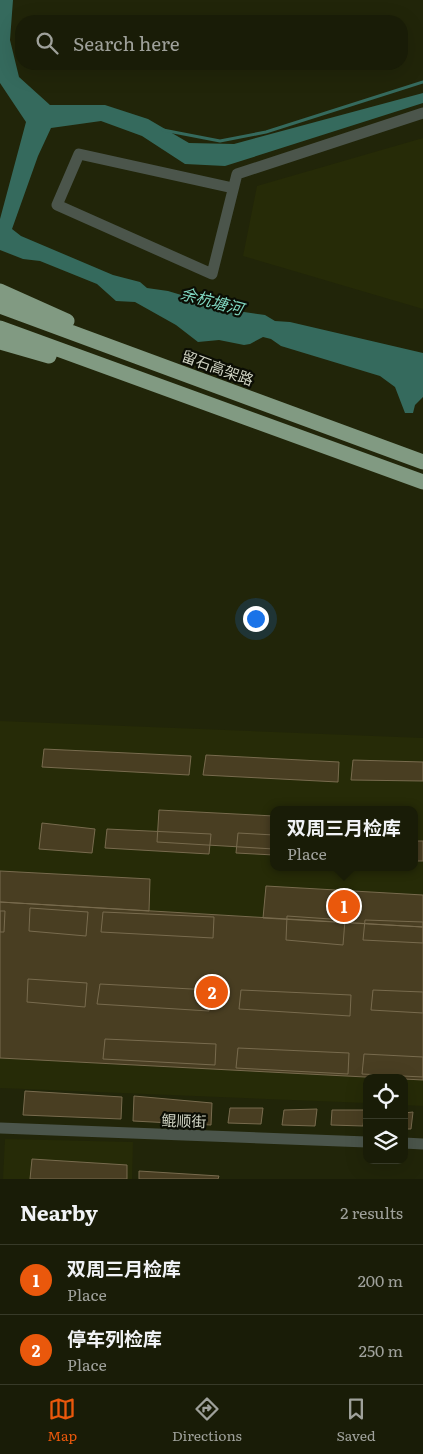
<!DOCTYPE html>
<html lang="en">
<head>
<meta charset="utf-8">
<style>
	:root { --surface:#191c07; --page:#262915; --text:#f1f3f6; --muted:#9fa19b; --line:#373a28; --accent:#ea580c }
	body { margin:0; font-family:Literata,"Noto Sans SC",serif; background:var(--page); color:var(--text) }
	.controls { position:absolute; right:15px; bottom:15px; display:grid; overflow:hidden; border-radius:10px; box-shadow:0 5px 20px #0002 }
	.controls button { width:45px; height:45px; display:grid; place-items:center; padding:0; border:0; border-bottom:1px solid var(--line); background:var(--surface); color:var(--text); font:25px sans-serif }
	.you { position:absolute; left:255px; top:618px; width:18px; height:18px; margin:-12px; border:4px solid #fff; border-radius:50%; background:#1a73e8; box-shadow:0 0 0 8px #1a73e833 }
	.badge { display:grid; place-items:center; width:32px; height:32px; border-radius:50%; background:var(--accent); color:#fff; font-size:16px; font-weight:700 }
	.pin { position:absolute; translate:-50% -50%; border:2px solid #fff; box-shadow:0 1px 5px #0006 }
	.popup { position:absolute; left:270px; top:806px; width:148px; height:65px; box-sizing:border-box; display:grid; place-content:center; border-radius:10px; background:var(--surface); filter:drop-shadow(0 1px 4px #0005); font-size:16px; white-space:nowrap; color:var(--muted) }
	.popup b { font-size:19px; color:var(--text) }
	.popup::after { content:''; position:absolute; left:50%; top:100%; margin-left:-10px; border:10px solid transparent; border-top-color:var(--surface) }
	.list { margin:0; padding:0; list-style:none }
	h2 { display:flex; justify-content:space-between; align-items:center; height:65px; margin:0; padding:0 20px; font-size:21px }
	h2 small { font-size:16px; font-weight:400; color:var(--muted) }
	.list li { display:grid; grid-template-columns:32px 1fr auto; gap:15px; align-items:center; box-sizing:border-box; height:70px; padding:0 20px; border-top:1px solid var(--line) }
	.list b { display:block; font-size:19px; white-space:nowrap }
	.list p { margin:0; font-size:16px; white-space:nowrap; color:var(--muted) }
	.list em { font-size:16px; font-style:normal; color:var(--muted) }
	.icon { flex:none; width:28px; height:28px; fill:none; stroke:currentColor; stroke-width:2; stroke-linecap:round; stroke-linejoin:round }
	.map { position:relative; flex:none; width:423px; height:1179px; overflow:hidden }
	.search { position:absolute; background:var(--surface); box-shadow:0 5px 20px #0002; left:15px; right:15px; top:15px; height:55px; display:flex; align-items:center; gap:12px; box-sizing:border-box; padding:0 18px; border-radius:20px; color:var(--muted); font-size:19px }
	.sheet { height:205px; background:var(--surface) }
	nav { display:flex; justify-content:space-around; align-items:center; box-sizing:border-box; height:70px; border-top:1px solid var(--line); background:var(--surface); font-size:14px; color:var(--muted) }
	nav a { display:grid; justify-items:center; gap:2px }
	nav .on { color:var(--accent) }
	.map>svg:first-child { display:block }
	.built { fill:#262b07; fill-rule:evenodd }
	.water { fill:#356a5d }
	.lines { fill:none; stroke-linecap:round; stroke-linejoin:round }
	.stream { stroke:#356a5d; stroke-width:3 }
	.building { fill:#493e22; stroke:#786b4e }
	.street { stroke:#4b554b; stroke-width:11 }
	.highway { stroke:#819a82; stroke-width:15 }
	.labels { text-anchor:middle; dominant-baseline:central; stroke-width:4.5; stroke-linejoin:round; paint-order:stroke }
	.street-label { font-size:15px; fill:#d1d4c4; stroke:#0b0d04 }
	.water-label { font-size:16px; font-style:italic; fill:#7fd6c0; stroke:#0b0d04 }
</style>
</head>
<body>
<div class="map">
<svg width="423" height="1179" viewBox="0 0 423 1179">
	<rect width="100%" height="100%" fill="#212509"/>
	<!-- built -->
	<path class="built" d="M423 138V309L243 256 257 186Z
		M0 721 423 738V1106L404 1105V1078H367V1103L0 1088ZM274 810H414V867H274Z
		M5 1139 133 1142 132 1179H3Z"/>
	<!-- water -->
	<path class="water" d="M0 0H13L10 40 19 77 50 105H105L148 119 189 143 234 144 423 93V103L225 166 185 164 142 136 101 121 51 128 38 156 12 229 21 236 113 275 140 282 147 288 168 291 208 303 217 308 265 315 275 321 290 322 423 353V397L415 405 413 413H405L395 387 380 376 281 346 271 339 263 337 250 344 244 345 219 340 198 342 176 325 135 302 116 301 97 284 40 261 23 259 0 250V219L26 122 0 83Z"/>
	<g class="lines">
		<!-- stream -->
		<path class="stream" d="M163 130 220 141 266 132 423 82"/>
	</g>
	<!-- building -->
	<path class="building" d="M44 749 191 756 189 775 42 767Z
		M206 755 339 762 338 782 203 775Z
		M353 760 423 762V781L351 780Z
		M159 810 274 816V849L157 842Z
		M42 823 95 829 92 853 39 849Z
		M107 829 211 834 209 854 105 848Z
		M238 833 274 835V855L236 853Z
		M414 841H423V861H414Z
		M0 871 150 879 149 911 0 902Z
		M266 886 423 895V927L263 918Z
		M0 902 423 927V1080L0 1058Z
		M30 908 88 912 86 936 29 931Z
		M0 911H5L4 932H0Z
		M103 912 214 917 213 938 101 932Z
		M287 916 345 920 343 945 286 940Z
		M365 920 423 922V943L363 940Z
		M28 979 87 983 85 1007 27 1002Z
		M100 984 210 990 209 1011 97 1004Z
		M241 990 351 995 350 1016 239 1009Z
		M373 990 423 992V1013L371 1010Z
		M105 1039 216 1044 215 1065 103 1059Z
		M238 1048 349 1053 348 1074 236 1068Z
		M364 1054 423 1057V1077L362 1074Z
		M25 1091 122 1097 121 1119 23 1115Z
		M134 1096 212 1103 211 1125 133 1121Z
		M230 1108H263L261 1124 228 1123Z
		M317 1109 315 1126 282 1125 284 1110Z
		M332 1110H365L363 1126 331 1125Z
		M413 1112 411 1129H404V1113Z
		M32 1159 127 1165V1179H30Z
		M139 1171 219 1176 218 1179H139Z"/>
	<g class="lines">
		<!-- street -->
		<path class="street" d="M233 188 79 154 57 205 212 274 237 174 423 113
			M0 1128 367 1142
			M404 1143 423 1144"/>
		<!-- highway -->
		<path class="highway" d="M0 291 67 321
			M0 306 423 462
			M0 328 423 482
			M0 342 49 356"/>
	</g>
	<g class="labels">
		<!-- street labels -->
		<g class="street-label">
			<text transform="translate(218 367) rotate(20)">留石高架路</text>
			<text transform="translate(184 1120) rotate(2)">鲲顺街</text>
		</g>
		<!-- water labels -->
		<g class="water-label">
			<text transform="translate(212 300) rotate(15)">余杭塘河</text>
		</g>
	</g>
</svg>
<div class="controls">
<button><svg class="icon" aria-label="locate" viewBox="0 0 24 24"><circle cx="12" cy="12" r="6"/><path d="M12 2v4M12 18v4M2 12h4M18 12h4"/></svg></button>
<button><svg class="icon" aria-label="layers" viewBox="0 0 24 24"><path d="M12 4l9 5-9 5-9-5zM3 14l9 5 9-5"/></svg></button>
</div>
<div class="you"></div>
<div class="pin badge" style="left:344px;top:906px">1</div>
<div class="popup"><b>双周三月检库</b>Place</div>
<div class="pin badge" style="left:212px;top:992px">2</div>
<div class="search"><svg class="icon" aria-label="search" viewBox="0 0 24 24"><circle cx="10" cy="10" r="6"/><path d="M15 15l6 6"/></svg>Search here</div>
</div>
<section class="sheet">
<h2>Nearby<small>2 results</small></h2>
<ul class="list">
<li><span class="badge">1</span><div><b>双周三月检库</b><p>Place</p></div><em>200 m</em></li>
<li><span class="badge">2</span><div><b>停车列检库</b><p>Place</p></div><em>250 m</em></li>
</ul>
</section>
<nav>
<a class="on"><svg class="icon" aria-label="map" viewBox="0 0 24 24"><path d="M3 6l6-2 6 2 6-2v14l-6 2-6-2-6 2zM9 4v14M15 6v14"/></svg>Map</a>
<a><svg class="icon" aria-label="directions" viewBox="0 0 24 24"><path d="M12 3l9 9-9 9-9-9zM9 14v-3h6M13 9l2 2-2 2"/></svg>Directions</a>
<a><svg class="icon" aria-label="saved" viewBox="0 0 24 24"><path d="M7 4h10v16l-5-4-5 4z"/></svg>Saved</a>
</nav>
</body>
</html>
